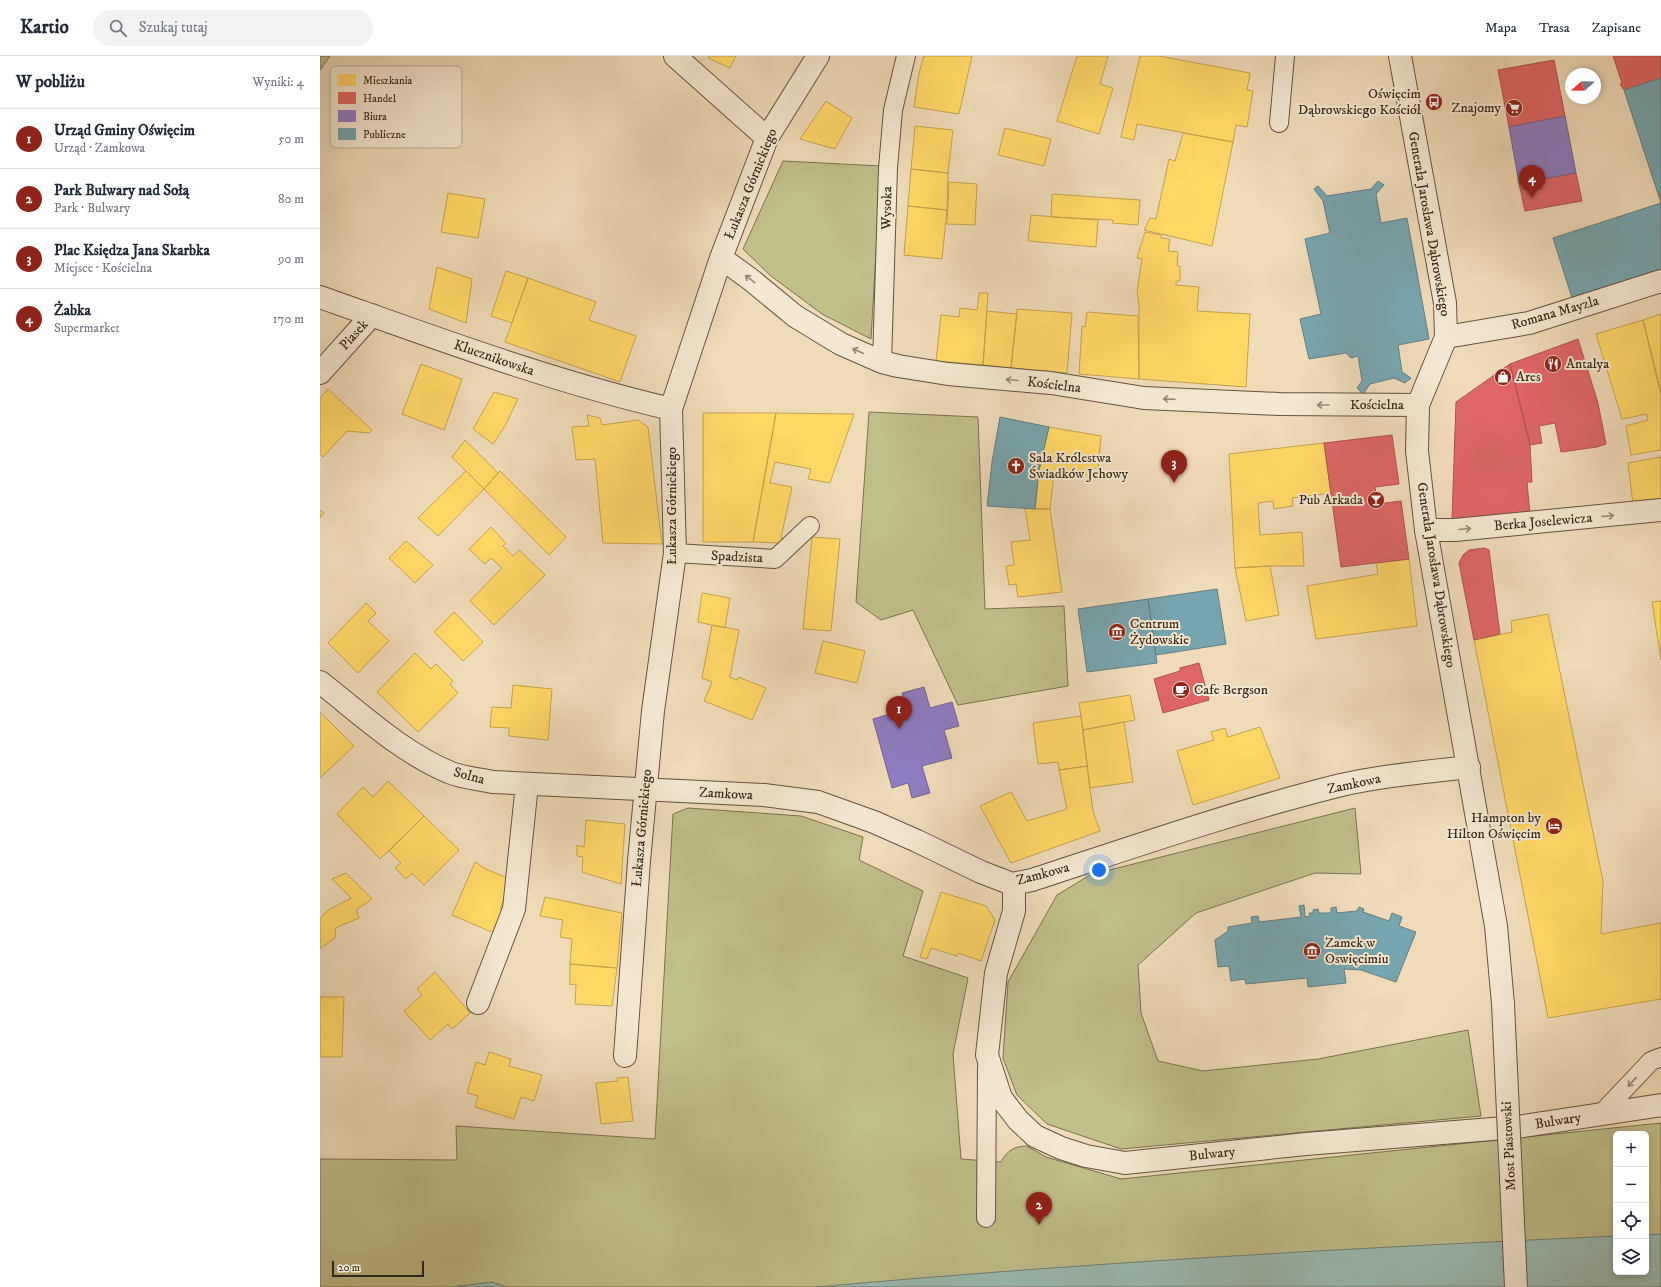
<!DOCTYPE html>
<html lang="pl">
<head>
<meta charset="utf-8">
<style>
	:root { --surface:#fff; --page:#f2f2f3; --text:#1f2937; --muted:#747a83; --line:#e0e1e3; --accent:#8f2418 }
	body { margin:0; font-family:"IM FELL DW Pica",serif; background:var(--page); color:var(--text) }
	.controls { position:absolute; right:12px; bottom:12px; display:grid; overflow:hidden; border-radius:6px; box-shadow:0 2px 6px #0003 }
	.controls button { width:36px; height:36px; display:grid; place-items:center; padding:0; border:0; border-bottom:1px solid var(--line); background:var(--surface); color:var(--text); font:20px sans-serif }
	.compass { position:absolute; left:1245px; top:12px; width:36px; height:36px; border-radius:50%; background:var(--surface); box-shadow:0 2px 6px #0003; rotate:250deg }
	.scale { position:absolute; left:12px; bottom:10px; width:92px; box-sizing:border-box; padding-left:4px; border:2px solid #362616; border-top:0; font-size:11px; line-height:14px; white-space:nowrap; color:#362616; -webkit-text-stroke:3px #f5e8d2; paint-order:stroke }
	.you { position:absolute; left:779px; top:814px; width:14px; height:14px; margin:-10px; border:3px solid #fff; border-radius:50%; background:#1a73e8; box-shadow:0 0 0 6px #1a73e833 }
	.badge { display:grid; place-items:center; width:26px; height:26px; border-radius:50%; background:var(--accent); color:#fff; font-size:13px; font-weight:700 }
	.pin { position:absolute; translate:-50% -33px; filter:drop-shadow(0 1px 2px #0008) }
	.pin::after { content:''; position:absolute; top:21px; width:14px; height:12px; background:inherit; clip-path:polygon(0 0,100% 0,50% 100%) }
	.list { margin:0; padding:0; list-style:none }
	h2 { display:flex; justify-content:space-between; align-items:center; height:52px; margin:0; padding:0 16px; font-size:17px }
	h2 small { font-size:13px; font-weight:400; color:var(--muted) }
	.list li { display:grid; grid-template-columns:26px 1fr auto; gap:12px; align-items:center; box-sizing:border-box; height:60px; padding:0 16px; border-top:1px solid var(--line) }
	.list b { display:block; font-size:15px; white-space:nowrap }
	.list p { margin:0; font-size:13px; white-space:nowrap; color:var(--muted) }
	.list em { font-size:13px; font-style:normal; color:var(--muted) }
	.icon { flex:none; width:22px; height:22px; fill:none; stroke:currentColor; stroke-width:2; stroke-linecap:round; stroke-linejoin:round }
	.map { position:relative; flex:none; width:1341px; height:1231px; overflow:hidden }
	header { display:flex; align-items:center; gap:24px; box-sizing:border-box; height:56px; padding:0 20px; background:var(--surface); border-bottom:1px solid var(--line) }
	header strong { font-size:19px }
	nav { display:flex; gap:22px; margin-inline-start:auto; font-size:14px }
	.search { width:280px; height:36px; background:var(--page); display:flex; align-items:center; gap:10px; box-sizing:border-box; padding:0 14px; border-radius:22px; color:var(--muted); font-size:15px }
	main { display:flex }
	aside { flex:1; background:var(--surface) }
	.map>svg:first-child { display:block }
	.green { fill:#c0be8b; stroke:#7b7250; fill-rule:evenodd }
	.water { fill:#9abbb2; stroke:#727f74 }
	.homes { fill:#ffd966; stroke:#c3a34e }
	.shops { fill:#e06666; stroke:#ad534e }
	.offices { fill:#8e7cc3; stroke:#74628f }
	.public { fill:#76a5af; stroke:#637f81 }
	.lines { fill:none; stroke-linecap:round; stroke-linejoin:round }
	.service-casing { stroke:#64533f; stroke-width:20 }
	.pedestrian-casing { stroke:#64533f; stroke-width:24 }
	.minor-casing { stroke:#64533f; stroke-width:24 }
	.tertiary-casing { stroke:#64533f; stroke-width:24 }
	.service { stroke:#f5e8d2; stroke-width:18 }
	.pedestrian { stroke:#f5e8d2; stroke-width:22 }
	.minor { stroke:#f5e8d2; stroke-width:22 }
	.tertiary { stroke:#f5e8d2; stroke-width:22 }
	.tertiary-bridge-casing { stroke:#64533f; stroke-width:24; stroke-linecap:butt }
	.tertiary-bridge { stroke:#f5e8d2; stroke-width:22 }
	.oneway { stroke:#968774 }
	.labels { text-anchor:middle; dominant-baseline:central; stroke-width:4; stroke-linejoin:round; paint-order:stroke }
	.poi-label { font-size:14px; fill:#362616; stroke:#f5e8d2; text-anchor:start }
	.street-label { font-size:14px; fill:#362616; stroke:#f5e8d2 }
	.key { fill:#f5e8d2; stroke:#bcae9a; stroke-width:1 }
	.key-label { font-size:11px; fill:#362616 }
</style>
</head>
<body>
<header>
<strong>Kartio</strong>
<div class="search"><svg class="icon" aria-label="search" viewBox="0 0 24 24"><circle cx="10" cy="10" r="6"/><path d="M15 15l6 6"/></svg>Szukaj tutaj</div>
<nav><a>Mapa</a><a>Trasa</a><a>Zapisane</a></nav>
</header>
<main>
<aside>
<h2>W pobliżu<small>Wyniki: 4</small></h2>
<ul class="list">
<li><span class="badge">1</span><div><b>Urząd Gminy Oświęcim</b><p>Urząd · Zamkowa</p></div><em>50 m</em></li>
<li><span class="badge">2</span><div><b>Park Bulwary nad Sołą</b><p>Park · Bulwary</p></div><em>80 m</em></li>
<li><span class="badge">3</span><div><b>Plac Księdza Jana Skarbka</b><p>Miejsce · Kościelna</p></div><em>90 m</em></li>
<li><span class="badge">4</span><div><b>Żabka</b><p>Supermarket</p></div><em>170 m</em></li>
</ul>
</aside>
<div class="map">
<svg width="1341" height="1231" viewBox="0 0 1341 1231">
	<rect width="100%" height="100%" fill="#f0dbb9"/>
	<filter id="stains"><feTurbulence type="fractalNoise" baseFrequency=".005" numOctaves="4"/><feColorMatrix values="0 0 0 0 .2 0 0 0 0 .09 0 0 0 0 .02 0 0 0 .5 -.17"/></filter>
	<radialGradient id="worn" r=".72"><stop offset=".6" stop-color="#630" stop-opacity="0"/><stop offset="1" stop-color="#630" stop-opacity=".3"/></radialGradient>
	<!-- green -->
	<path class="green" d="M0 0H10L0 14Z
		M463 105 561 110 551 283 502 258 451 220 423 193Z
		M549 356 658 361 665 553 744 550 748 630 638 649 593 554 561 564 536 546Z
		M368 752 481 760 543 781 539 804 603 835 583 900 648 922 633 998 641 1103 681 1106C687 1095 694 1090 707 1090L726 1101 801 1123 1341 1067V1231H145V1229L133 1231H0V1103L137 1104 136 1070 335 1083 353 758ZM1296 1078H1326V1216H1296Z
		M1035 752 1041 818 995 817 876 857 818 909 821 957 838 1005 883 1015 998 1003 1148 974 1161 1060 801 1093 727 1068 697 1039 683 1002 688 926 737 839 770 819Z"/>
	<!-- water -->
	<path class="water" d="M1341 1178V1231H496C762 1207 1029 1192 1296 1180V1216H1326V1179Z
		M172 1226 187 1231H133Z"/>
	<!-- homes -->
	<path class="homes" d="M389 0H416L410 12 388 2Z
		M604 0H652L639 58 594 51 599 17Z
		M757 0H788L780 28 793 32 779 78 737 65Z
		M820 0H839L930 17 927 34 933 35 927 71 916 69 913 86 817 68 814 84 801 81Z
		M506 45 532 62 515 93 480 83Z
		M595 70 633 74 628 117 591 113Z
		M685 72 731 83 724 110 678 99Z
		M863 77 913 86 892 190 824 174 830 162 836 163 849 103 855 105Z
		M591 113 628 117 627 154 588 150Z
		M629 126 657 128 655 169 627 168Z
		M128 137 165 143 158 182 121 176Z
		M732 138 820 144 818 169 792 167 793 164 731 161Z
		M588 150 627 154 622 203 584 199Z
		M711 159 778 164 776 191 708 185Z
		M825 176 841 179V182L850 183 848 195 858 196 857 210H860V225H856V229L879 231 877 255 930 258 926 331 819 323V249L817 236 822 203 817 202Z
		M117 211 152 223 146 267 109 253Z
		M186 215 208 222 192 267 171 260Z
		M208 222 276 246 269 264 316 280 300 326 185 286Z
		M659 237H668L663 309 616 305 621 259 639 261 640 252 657 254Z
		M697 253 752 257 747 317 691 312Z
		M667 255 697 258 691 312 663 309Z
		M767 256 818 260 819 323 759 318 762 270 765 271Z
		M1341 258V338L1323 264Z
		M1323 264 1341 338V394L1311 399 1306 370 1328 364 1327 358 1302 363 1276 278Z
		M101 308 142 323 124 374 82 358Z
		M8 333 52 374 49 377 27 375 3 401 0 398V342Z
		M174 336 198 343 185 370 173 388 153 373Z
		M383 357H456L433 486H383Z
		M456 357 534 358 510 427 488 423 491 413 455 406 450 427 472 431 461 482 467 483 459 487 433 486Z
		M267 359 280 362 282 369 318 364 328 371 342 488 283 487 275 403 256 404 252 371 269 370Z
		M729 371 781 380 778 413 772 412 771 419 734 416 730 453H715L719 414Z
		M145 384 178 417 164 433 132 401Z
		M1004 387 1011 437 972 442 973 450 954 453 953 445 938 447 940 479 982 476 984 510H950L915 512 909 398Z
		M1341 401V444L1313 448 1308 407Z
		M146 415 164 433 118 480 98 462Z
		M180 415 246 481 229 499 164 433Z
		M705 452 730 453 742 536 698 541 696 528 689 529 686 510 694 509 691 486 710 484Z
		M0 454 4 457 0 462Z
		M171 471 186 487 183 490 193 500 199 494 225 519 174 569 150 545 182 512 171 502 165 508 149 493Z
		M492 481 520 483 511 575 483 573Z
		M86 485 113 509 95 527 69 502Z
		M1089 503 1097 570 996 583 987 530 1058 518 1056 507Z
		M950 510 959 559 926 565 915 512Z
		M382 537 410 542 405 572 378 566Z
		M1341 545V604L1332 546Z
		M46 547 56 557 48 565 69 585 38 617 8 587Z
		M134 556 163 586 143 605 114 576Z
		M1228 558 1283 825 1281 878 1341 867V943L1228 962 1154 584 1192 576 1191 565Z
		M392 569 419 574 410 621 417 624 418 621 446 632 432 664 384 645 392 626 382 622Z
		M503 585 545 595 537 627 495 617Z
		M95 597 111 613 116 608 133 625 130 628 138 637 98 676 57 636Z
		M193 629 232 633 228 684 189 680V672L170 671 172 651 191 652Z
		M810 639 815 664 763 674 759 647Z
		M0 656 34 690 0 722Z
		M761 660 767 710 739 714 738 706 718 708 713 667Z
		M804 666 813 726 770 732 763 674Z
		M940 671 960 722 873 749 857 695 894 684 891 676 905 672 908 681Z
		M767 710 773 755 780 775 691 807 660 750 691 736 707 765 747 753 739 714Z
		M68 725 104 760 60 803 17 758 43 731 53 741Z
		M104 760 139 794 104 829 92 817 86 823 75 812 81 807 69 795Z
		M266 764 305 768 301 828 262 816 263 801 257 800V789L264 791Z
		M155 806 166 813 192 824 180 853 184 854 174 877 132 859Z
		M26 817 52 843 36 854 39 862 15 872 16 881 0 893V863L7 855 31 842 12 823Z
		M621 836 666 850 675 864 661 905 638 897 637 900 611 892 607 903 600 901Z
		M225 841 302 857 297 912 250 908 252 883 240 881 243 864 220 860Z
		M250 908 297 912 292 950 255 948 256 928 250 929Z
		M115 916 150 957 132 973 128 968 110 984 84 955 102 939 97 933Z
		M0 941H24L22 1001H0Z
		M169 996 191 1003 189 1010 222 1019 214 1045 201 1041 194 1063 155 1051 158 1040 147 1037 156 1006 165 1009Z
		M308 1021 313 1065 281 1068 276 1027 298 1025 297 1022Z"/>
	<!-- shops -->
	<path class="shops" d="M1293 0H1341V22L1304 34 1300 28 1302 27Z
		M1234 4 1245 60 1189 71 1178 14Z
		M1256 117 1262 145 1205 155 1199 127Z
		M1258 283 1278 347 1286 388 1277 391 1241 396 1235 367 1219 370 1222 387 1210 389 1190 308Z
		M1190 308 1210 389 1212 426H1207L1210 458 1132 463 1136 346Z
		M1072 379 1079 428 1055 431 1057 448 1081 445 1089 503 1021 511 1004 387Z
		M1164 492 1169 494 1180 578 1154 584 1139 507 1143 499 1149 494Z
		M879 607 889 644 843 657 834 623 860 615V612Z"/>
	<!-- offices -->
	<path class="offices" d="M1245 60 1256 117 1199 127 1189 71Z
		M604 631 610 652 632 646 639 670 624 674 632 702 602 710 610 737 592 742 588 727 572 732 553 663 587 653 582 637Z"/>
	<!-- public -->
	<path class="public" d="M1341 22V214L1252 242 1233 182 1341 147 1304 34Z
		M1058 125 1064 129 1056 138 1061 167 1087 162 1109 283 1078 289 1082 316 1091 322 1085 327 1074 322 1050 328 1043 338 1037 332 1042 325 1038 300 1031 302 1026 297 989 303 980 263 1001 258 985 183 1010 177 1003 145 994 133 998 130 1007 140 1051 133Z
		M680 361 729 371 719 414 715 453 667 450 672 406Z
		M897 533 906 588 836 599 828 543Z
		M828 543 837 607 767 616 758 553Z
		M984 849 985 861 990 860 989 857H993V854L998 853 999 857H1011V852L1016 851 1017 857 1037 855 1039 851 1044 853 1043 856 1069 865 1072 857 1082 861 1079 870 1096 876 1076 926 1041 914 1024 913 1026 927 988 931 987 922 926 928 925 923 911 925 909 910 898 911 895 884 908 875V871L932 867 931 861 938 860 939 866 981 861 979 850Z"/>
	<g class="lines">
		<defs>
			<path id="service" d="M959 67 965 0
				M562 306 568 112 573 54 586 0
				M355 497 455 503 490 470
				M1282 1057 1331 1005 1341 1001
				M666 1162 667 1011"/>
			<path id="pedestrian" d="M1126 281 1209 267 1341 225"/>
			<path id="minor" d="M355 0 447 82
				M401 202 430 223 475 260 521 288 562 306 578 310 628 318 731 327 824 342 959 348 1098 349
				M0 241C116 282 231 325 351 353
				M0 317 52 259
				M1106 474H1135L1341 454
				M0 626C41 658 82 697 131 717 144 722 160 723 173 726L444 739 498 746 554 766 597 785 661 816 692 828 712 824C813 791 914 756 1017 730 1060 720 1105 716 1149 711
				M692 828 694 836V855L676 917 667 999 681 1042 698 1064 715 1080 741 1092 766 1100 805 1107 986 1088 1197 1071 1341 1049
				M158 947 194 853 207 728
				M305 1000 319 805 333 655 355 497 351 353 401 202 447 82 498 0"/>
			<path id="tertiary" d="M1080 0 1125 247 1126 281 1098 349 1097 395 1106 474 1176 870 1183 948"/>
		</defs>
		<!-- service casing -->
		<use href="#service" class="service-casing"/>
		<!-- pedestrian casing -->
		<use href="#pedestrian" class="pedestrian-casing"/>
		<!-- minor casing -->
		<use href="#minor" class="minor-casing"/>
		<!-- tertiary casing -->
		<use href="#tertiary" class="tertiary-casing"/>
		<!-- service -->
		<use href="#service" class="service"/>
		<!-- pedestrian -->
		<use href="#pedestrian" class="pedestrian"/>
		<!-- minor -->
		<use href="#minor" class="minor"/>
		<!-- tertiary -->
		<use href="#tertiary" class="tertiary"/>
		<defs>
			<path id="tertiary-bridge" d="M1183 948 1196 1231"/>
		</defs>
		<!-- tertiary-bridge casing -->
		<use href="#tertiary-bridge" class="tertiary-bridge-casing"/>
		<!-- tertiary-bridge -->
		<use href="#tertiary-bridge" class="tertiary-bridge"/>
	</g>
	<!-- one-way arrows -->
	<defs><path id="oneway-shaft" d="M-6 0H5M1.5-3L5.5 0L1.5 3" fill="none" stroke-width="1.6" stroke-linecap="round" stroke-linejoin="round"/></defs>
	<g class="oneway">
		<use href="#oneway-shaft" transform="translate(430 223) rotate(-142)"/>
		<use href="#oneway-shaft" transform="translate(538 295) rotate(-156)"/>
		<use href="#oneway-shaft" transform="translate(692 324) rotate(-175)"/>
		<use href="#oneway-shaft" transform="translate(849 343) rotate(-178)"/>
		<use href="#oneway-shaft" transform="translate(1003 349) rotate(-180)"/>
		<use href="#oneway-shaft" transform="translate(1288 460) rotate(-5)"/>
		<use href="#oneway-shaft" transform="translate(1145 473) rotate(-5)"/>
		<use href="#oneway-shaft" transform="translate(1312 1026) rotate(133)"/>
	</g>
	<!-- icons -->
	<defs>
		<symbol id="bus-disc" viewBox="-11 -11 22 22"><circle r="9.5" fill="#8f2418" stroke="#f5e8d2"/><path d="M-5-6H5V4H4V6H2V4H-2V6H-4V4H-5ZM-3.5-4V0h7V-4ZM-3.5 1.2v1.5H-2V1.2ZM2 1.2v1.5H3.5V1.2Z" fill="#fff"/></symbol>
		<symbol id="supermarket-disc" viewBox="-11 -11 22 22"><circle r="9.5" fill="#8f2418" stroke="#f5e8d2"/><path d="M-6-5.5h2.5l.6 2H6L4.5 2H-2.5L-4.4-4H-6ZM-1.5 3.2a1.3 1.3 0 1 0 .1 0ZM3 3.2a1.3 1.3 0 1 0 .1 0Z" fill="#fff"/></symbol>
		<symbol id="restaurant-disc" viewBox="-11 -11 22 22"><circle r="9.5" fill="#8f2418" stroke="#f5e8d2"/><path d="M-5-6h1v4h1v-4h1v4h1v-4h1v5L-1.5 .5V6h-2V.5L-5-1ZM5-6V6H3V1.5H1.5Q1.5-4 5-6Z" fill="#fff"/></symbol>
		<symbol id="shop-disc" viewBox="-11 -11 22 22"><circle r="9.5" fill="#8f2418" stroke="#f5e8d2"/><path d="M-5-2.5h2.3a2.7 3.5 0 0 1 5.4 0H5L5.5 6h-11ZM-1.5-2.5h3a1.5 2.3 0 0 0-3 0Z" fill="#fff"/></symbol>
		<symbol id="church-disc" viewBox="-11 -11 22 22"><circle r="9.5" fill="#8f2418" stroke="#f5e8d2"/><path d="M-1.2-6h2.4v3.5h3.3v2.4h-3.3V6h-2.4V-.1h-3.3v-2.4h3.3Z" fill="#fff"/></symbol>
		<symbol id="bar-disc" viewBox="-11 -11 22 22"><circle r="9.5" fill="#8f2418" stroke="#f5e8d2"/><path d="M-6-5H6L.8 .8V4.5H3.5V6h-7V4.5H-.8V.8Z" fill="#fff"/></symbol>
		<symbol id="museum-disc" viewBox="-11 -11 22 22"><circle r="9.5" fill="#8f2418" stroke="#f5e8d2"/><path d="M0-6L6-3V-2H-6V-3ZM-5-1h2V3h-2ZM-1-1h2V3h-2ZM3-1h2V3H3ZM-6 4H6V6H-6Z" fill="#fff"/></symbol>
		<symbol id="cafe-disc" viewBox="-11 -11 22 22"><circle r="9.5" fill="#8f2418" stroke="#f5e8d2"/><path d="M-5.5-4.5H6V0H3Q3 3.5 0 3.5H-2.5Q-5.5 3.5-5.5 0ZM3-3.2v2h1.7v-2ZM-6 4.5H4V6H-6Z" fill="#fff"/></symbol>
		<symbol id="hotel-disc" viewBox="-11 -11 22 22"><circle r="9.5" fill="#8f2418" stroke="#f5e8d2"/><path d="M-6-4.5h1.5V1H6V5H4.5V3h-9V5H-6ZM-4 0a1.8 1.8 0 1 1 3.6 0ZM.5 0V-2.5h3Q6-2.5 6 0Z" fill="#fff"/></symbol>
	</defs>
	<g fill-rule="evenodd">
		<use href="#bus-disc" x="1104" y="36" width="20" height="20"/>
		<use href="#supermarket-disc" x="1184" y="42" width="20" height="20"/>
		<use href="#restaurant-disc" x="1223" y="298" width="20" height="20"/>
		<use href="#shop-disc" x="1173" y="311" width="20" height="20"/>
		<use href="#church-disc" x="686" y="400" width="20" height="20"/>
		<use href="#bar-disc" x="1046" y="434" width="20" height="20"/>
		<use href="#museum-disc" x="787" y="566" width="20" height="20"/>
		<use href="#cafe-disc" x="851" y="624" width="20" height="20"/>
		<use href="#hotel-disc" x="1224" y="760" width="20" height="20"/>
		<use href="#museum-disc" x="982" y="885" width="20" height="20"/>
	</g>
	<g class="labels">
		<!-- poi labels -->
		<g class="poi-label">
			<text x="1101" y="38" text-anchor="end">Oświęcim<tspan x="1101" dy="16">Dąbrowskiego Kościół</tspan></text>
			<text x="1181" y="52" text-anchor="end">Znajomy</text>
			<text x="1246" y="308">Antalya</text>
			<text x="1196" y="321">Ares</text>
			<text x="709" y="402">Sala Królestwa<tspan x="709" dy="16">Świadków Jehowy</tspan></text>
			<text x="1043" y="444" text-anchor="end">Pub Arkada</text>
			<text x="810" y="568">Centrum<tspan x="810" dy="16">Żydowskie</tspan></text>
			<text x="874" y="634">Cafe Bergson</text>
			<text x="1221" y="762" text-anchor="end">Hampton by<tspan x="1221" dy="16">Hilton Oświęcim</tspan></text>
			<text x="1005" y="887">Zamek w<tspan x="1005" dy="16">Oswięcimiu</tspan></text>
		</g>
		<!-- street labels -->
		<g class="street-label">
			<text transform="translate(431 128) rotate(-68)">Łukasza Górnickiego</text>
			<text transform="translate(567 152) rotate(-89)">Wysoka</text>
			<text transform="translate(1109 168) rotate(80)">Generała Jarosława Dąbrowskiego</text>
			<text transform="translate(1235 257) rotate(-16)">Romana Mayzla</text>
			<text transform="translate(34 279) rotate(-48)">Piasek</text>
			<text transform="translate(174 302) rotate(19)">Klucznikowska</text>
			<text transform="translate(734 329) rotate(7)">Kościelna</text>
			<text x="1057" y="349">Kościelna</text>
			<text transform="translate(352 450) rotate(-90)">Łukasza Górnickiego</text>
			<text transform="translate(1223 466) rotate(-5)">Berka Joselewicza</text>
			<text transform="translate(417 501) rotate(3)">Spadzista</text>
			<text transform="translate(1116 519) rotate(81)">Generała Jarosława Dąbrowskiego</text>
			<text transform="translate(149 720) rotate(15)">Solna</text>
			<text transform="translate(1034 728) rotate(-12)">Zamkowa</text>
			<text transform="translate(406 738) rotate(3)">Zamkowa</text>
			<text transform="translate(322 772) rotate(-85)">Łukasza Górnickiego</text>
			<text transform="translate(723 818) rotate(-15)">Zamkowa</text>
			<text transform="translate(1238 1065) rotate(-9)">Bulwary</text>
			<text transform="translate(1189 1090) rotate(-93)">Most Piastowski</text>
			<text transform="translate(892 1098) rotate(-6)">Bulwary</text>
		</g>
	</g>
	<!-- legend -->
	<rect x="10" y="10" width="132" height="82" rx="6" class="key"/>
	<rect x="18" y="18" width="18" height="12" fill="#ffd966"/>
	<rect x="18" y="36" width="18" height="12" fill="#e06666"/>
	<rect x="18" y="54" width="18" height="12" fill="#8e7cc3"/>
	<rect x="18" y="72" width="18" height="12" fill="#76a5af"/>
	<g class="key-label">
		<text x="43" y="28">Mieszkania</text>
		<text x="43" y="46">Handel</text>
		<text x="43" y="64">Biura</text>
		<text x="43" y="82">Publiczne</text>
	</g>
	<rect width="100%" height="100%" filter="url(#stains)"/>
	<rect width="100%" height="100%" fill="url(#worn)"/>
</svg>
<div class="controls">
<button>+</button>
<button>−</button>
<button><svg class="icon" aria-label="locate" viewBox="0 0 24 24"><circle cx="12" cy="12" r="6"/><path d="M12 2v4M12 18v4M2 12h4M18 12h4"/></svg></button>
<button><svg class="icon" aria-label="layers" viewBox="0 0 24 24"><path d="M12 4l9 5-9 5-9-5zM3 14l9 5 9-5"/></svg></button>
</div>
<svg class="compass" viewBox="-18 -18 36 36"><path d="M0-13l5 13h-10z" fill="#e53935"/><path d="M0 13l5-13h-10z" fill="#747a83"/></svg>
<div class="scale">20 m</div>
<div class="you"></div>
<div class="pin badge" style="left:579px;top:673px">1</div>
<div class="pin badge" style="left:719px;top:1169px">2</div>
<div class="pin badge" style="left:854px;top:427px">3</div>
<div class="pin badge" style="left:1212px;top:142px">4</div>
</div>
</main>
</body>
</html>
